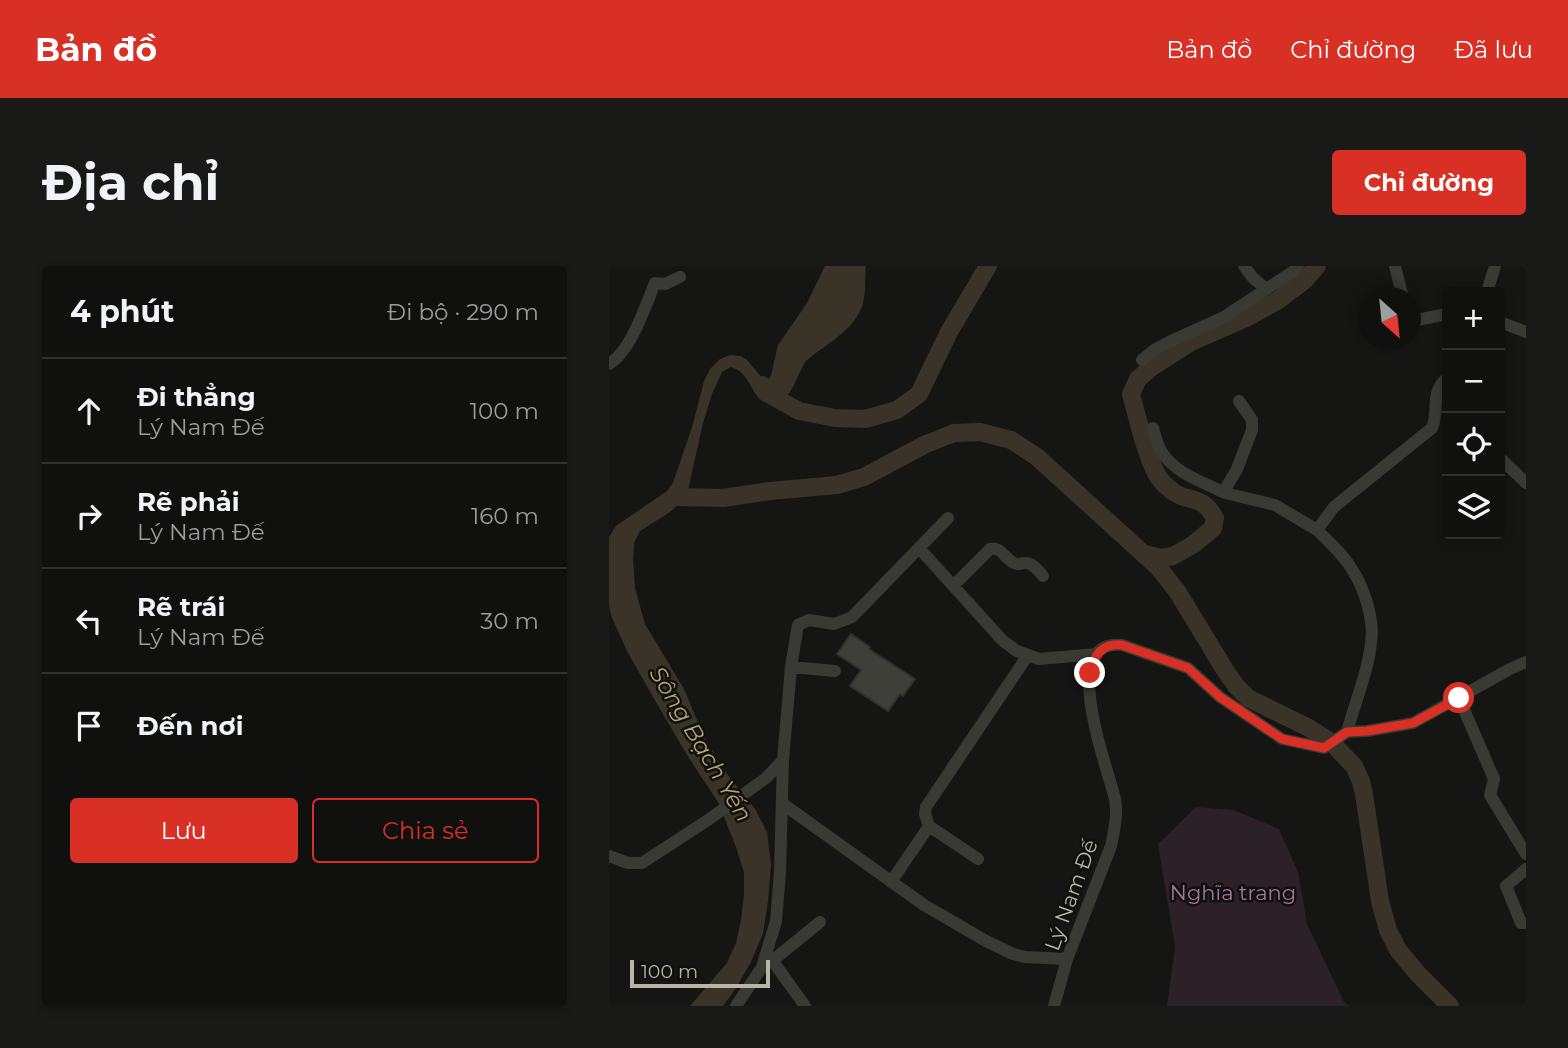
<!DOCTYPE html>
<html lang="vi">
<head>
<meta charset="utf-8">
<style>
	:root { --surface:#10100e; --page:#191917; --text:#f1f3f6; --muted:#9c9d9e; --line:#30302e; --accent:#d93025 }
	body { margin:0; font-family:Montserrat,sans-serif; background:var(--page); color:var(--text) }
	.controls { position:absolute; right:21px; top:21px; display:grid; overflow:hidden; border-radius:7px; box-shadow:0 4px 10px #0003 }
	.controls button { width:63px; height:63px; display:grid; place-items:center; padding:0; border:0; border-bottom:2px solid var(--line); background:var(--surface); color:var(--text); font:35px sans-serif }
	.compass { position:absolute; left:749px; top:21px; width:63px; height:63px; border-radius:50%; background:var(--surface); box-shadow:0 4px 10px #0003; rotate:153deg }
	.scale { position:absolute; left:21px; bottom:18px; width:140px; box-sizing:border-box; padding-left:7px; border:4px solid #b7b5a3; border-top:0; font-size:19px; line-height:24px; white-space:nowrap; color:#b7b5a3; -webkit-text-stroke:5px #10100e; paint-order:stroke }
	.stop { position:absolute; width:21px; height:21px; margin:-16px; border:5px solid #d93025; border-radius:50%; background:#fff }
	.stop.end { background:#d93025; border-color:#fff; box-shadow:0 2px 7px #0008 }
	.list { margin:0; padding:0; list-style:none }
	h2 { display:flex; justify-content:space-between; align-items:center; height:91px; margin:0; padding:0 28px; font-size:30px }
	h2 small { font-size:23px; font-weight:400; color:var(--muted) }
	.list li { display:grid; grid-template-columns:46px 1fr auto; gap:21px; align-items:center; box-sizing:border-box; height:105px; padding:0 28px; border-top:2px solid var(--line) }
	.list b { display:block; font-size:26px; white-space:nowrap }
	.list p { margin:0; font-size:23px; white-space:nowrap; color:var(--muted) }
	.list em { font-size:23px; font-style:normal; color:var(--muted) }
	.actions { display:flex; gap:14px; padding:21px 28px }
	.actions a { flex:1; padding:16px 0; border:2px solid var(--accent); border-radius:7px; text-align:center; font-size:24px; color:var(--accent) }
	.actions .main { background:var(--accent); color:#fff }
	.icon { flex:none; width:38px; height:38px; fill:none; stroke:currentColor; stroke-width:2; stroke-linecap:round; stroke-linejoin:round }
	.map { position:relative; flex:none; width:917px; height:740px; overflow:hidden; border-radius:7px }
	header { display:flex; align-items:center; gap:42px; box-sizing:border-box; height:98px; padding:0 35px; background:var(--accent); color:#fff }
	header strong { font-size:33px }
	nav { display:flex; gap:38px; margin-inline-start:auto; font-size:24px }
	.intro { display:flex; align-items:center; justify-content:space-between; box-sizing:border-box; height:168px; padding:0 42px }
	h1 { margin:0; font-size:49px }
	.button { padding:18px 32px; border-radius:7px; background:var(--accent); color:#fff; font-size:24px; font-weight:700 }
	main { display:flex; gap:42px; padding:0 42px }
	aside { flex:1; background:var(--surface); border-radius:7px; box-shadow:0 4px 10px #0003 }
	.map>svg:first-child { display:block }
	.green { fill:#2b2127 }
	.water { fill:#3a3428 }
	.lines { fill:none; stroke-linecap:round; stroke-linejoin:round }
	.river { stroke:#3a3428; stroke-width:18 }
	.building { fill:#3f3f3a; stroke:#30312d; stroke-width:2 }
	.minor { stroke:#3a3a34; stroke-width:12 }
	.route { stroke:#d93025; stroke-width:9 }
	.labels { text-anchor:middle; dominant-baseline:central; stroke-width:5; stroke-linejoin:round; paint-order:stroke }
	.park-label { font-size:21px; fill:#a47897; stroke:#10100e }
	.street-label { font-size:21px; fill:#b7b5a3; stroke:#10100e }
	.water-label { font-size:23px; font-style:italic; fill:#b6a376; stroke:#10100e }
</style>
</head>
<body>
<header>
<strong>Bản đồ</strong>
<nav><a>Bản đồ</a><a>Chỉ đường</a><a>Đã lưu</a></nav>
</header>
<div class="intro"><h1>Địa chỉ</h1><a class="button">Chỉ đường</a></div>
<main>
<aside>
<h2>4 phút<small>Đi bộ · 290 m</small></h2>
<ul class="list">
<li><svg class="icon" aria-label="ahead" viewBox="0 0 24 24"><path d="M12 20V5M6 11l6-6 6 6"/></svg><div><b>Đi thẳng</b><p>Lý Nam Đế</p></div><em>100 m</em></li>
<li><svg class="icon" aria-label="right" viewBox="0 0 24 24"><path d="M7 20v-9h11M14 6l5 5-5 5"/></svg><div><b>Rẽ phải</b><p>Lý Nam Đế</p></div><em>160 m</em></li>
<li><svg class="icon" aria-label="left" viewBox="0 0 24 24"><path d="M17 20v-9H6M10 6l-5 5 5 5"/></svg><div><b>Rẽ trái</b><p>Lý Nam Đế</p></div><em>30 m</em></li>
<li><svg class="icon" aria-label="arrive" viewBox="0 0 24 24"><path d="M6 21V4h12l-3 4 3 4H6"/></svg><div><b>Đến nơi</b></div></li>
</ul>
<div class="actions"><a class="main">Lưu</a><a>Chia sẻ</a></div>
</aside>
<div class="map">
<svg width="917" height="740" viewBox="0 0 917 740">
	<rect width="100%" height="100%" fill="#151513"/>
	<!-- green -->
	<path class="green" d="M587 541 624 544 670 563 689 606 698 658 735 736 741 740H558L566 681 549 578Z"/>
	<!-- water -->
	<path class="water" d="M216 0H257C255 15 258 29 252 43 245 60 229 71 214 82 208 86 202 90 197 95 187 109 184 134 165 137 141 140 146 108 122 101L113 106 103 128 94 157 79 224 72 236 61 246 31 265 25 277 24 294 26 322 36 358 75 423 95 471 115 504 146 543 158 566 162 598 159 635 154 667 142 696 127 722 114 740H81L118 697 127 677 132 654 135 629V606L127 581 109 536 78 489 44 431 18 385 3 352 0 340V271L7 260 58 225 64 217 84 158 95 115 101 103 111 93 121 89 132 90 138 94 154 113H159L162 110 169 79 198 37Z"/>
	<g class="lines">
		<!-- river -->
		<path class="river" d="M153 119 163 130 190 145 226 152 256 153 288 144 310 128 340 66 379 0
			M66 231 114 232 161 225 228 219 255 211 315 179 345 167 371 166 402 174 428 191 549 301 568 325 616 404 627 420 639 432 700 462 722 476 745 500 752 515 755 528 771 635 779 664 789 684 809 708 841 740
			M536 288 552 292 564 290 585 278 604 262 606 252C591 226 578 238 562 224 558 221 553 216 550 212 538 194 528 150 522 128L529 113 543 101 582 76 637 52 668 35 696 14 708 0"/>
	</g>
	<!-- building -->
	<path class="building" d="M242 368 261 381 260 383 306 413 294 430 291 428 279 445 241 420 252 404 228 388Z"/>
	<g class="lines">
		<!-- minor -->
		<path class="minor" d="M635 0 644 12 656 22
			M786 0 794 32
			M878 26 886 0
			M802 52 808 54 838 48
			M891 56 917 66
			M533 94 545 84 560 76 615 51 682 7 689 0
			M0 98C22 85 36 41 46 17L56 18 71 11
			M630 135 643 154V164L628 203 617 222 616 227 666 239 708 264
			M544 162C546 169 548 177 551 183 564 207 594 216 616 227
			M891 192 917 217
			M310 282 394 375 408 385 430 393 488 388
			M344 320 381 283C394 281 394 292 405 297 411 300 409 297 416 297 424 297 429 304 434 310
			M182 401 226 405
			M850 432 885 513 881 529 917 588
			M738 466C746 435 767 387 762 356 760 339 753 319 744 305 735 289 721 277 708 264L725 241 823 162C831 144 820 128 838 112
			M174 538 315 639 377 675 404 688 416 691 458 693
			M320 560 316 548 317 541 419 389
			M0 590 19 597H33L99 554 157 512 174 494
			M917 603 897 620 912 657H917
			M282 616 320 560 369 593
			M158 687 196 740
			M163 695 211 656
			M127 740 153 701 167 655 171 606 174 494 182 401 189 359 200 354 225 358 243 351 339 252
			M445 740 458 693 502 580C505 565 509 548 506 533 500 505 447 371 513 379L579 402 611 431 673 473 715 482 738 466 758 465 804 457 901 403 917 396"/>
	</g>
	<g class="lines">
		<!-- route -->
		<path class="route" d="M481 407C485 389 493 377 513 379L579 402 611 431 673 473 715 482 738 466 758 465 804 457 850 432"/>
	</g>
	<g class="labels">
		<!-- park labels -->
		<g class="park-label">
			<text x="624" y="626">Nghĩa trang</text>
		</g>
		<!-- street labels -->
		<g class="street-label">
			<text transform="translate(462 629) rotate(-70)">Lý Nam Đế</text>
		</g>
		<!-- water labels -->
		<g class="water-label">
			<text transform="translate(92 478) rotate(59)">Sông Bạch Yến</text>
		</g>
	</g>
</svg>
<div class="controls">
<button>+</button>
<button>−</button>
<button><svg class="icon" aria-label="locate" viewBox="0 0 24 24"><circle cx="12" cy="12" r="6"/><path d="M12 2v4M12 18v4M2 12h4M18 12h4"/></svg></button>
<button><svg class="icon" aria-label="layers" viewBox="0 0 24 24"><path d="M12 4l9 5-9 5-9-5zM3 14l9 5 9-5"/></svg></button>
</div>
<svg class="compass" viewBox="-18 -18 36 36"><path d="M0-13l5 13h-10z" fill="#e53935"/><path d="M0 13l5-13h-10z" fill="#9c9d9e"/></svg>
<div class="scale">100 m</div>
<div class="stop" style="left:850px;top:432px"></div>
<div class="stop end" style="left:481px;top:407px"></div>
</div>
</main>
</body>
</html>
